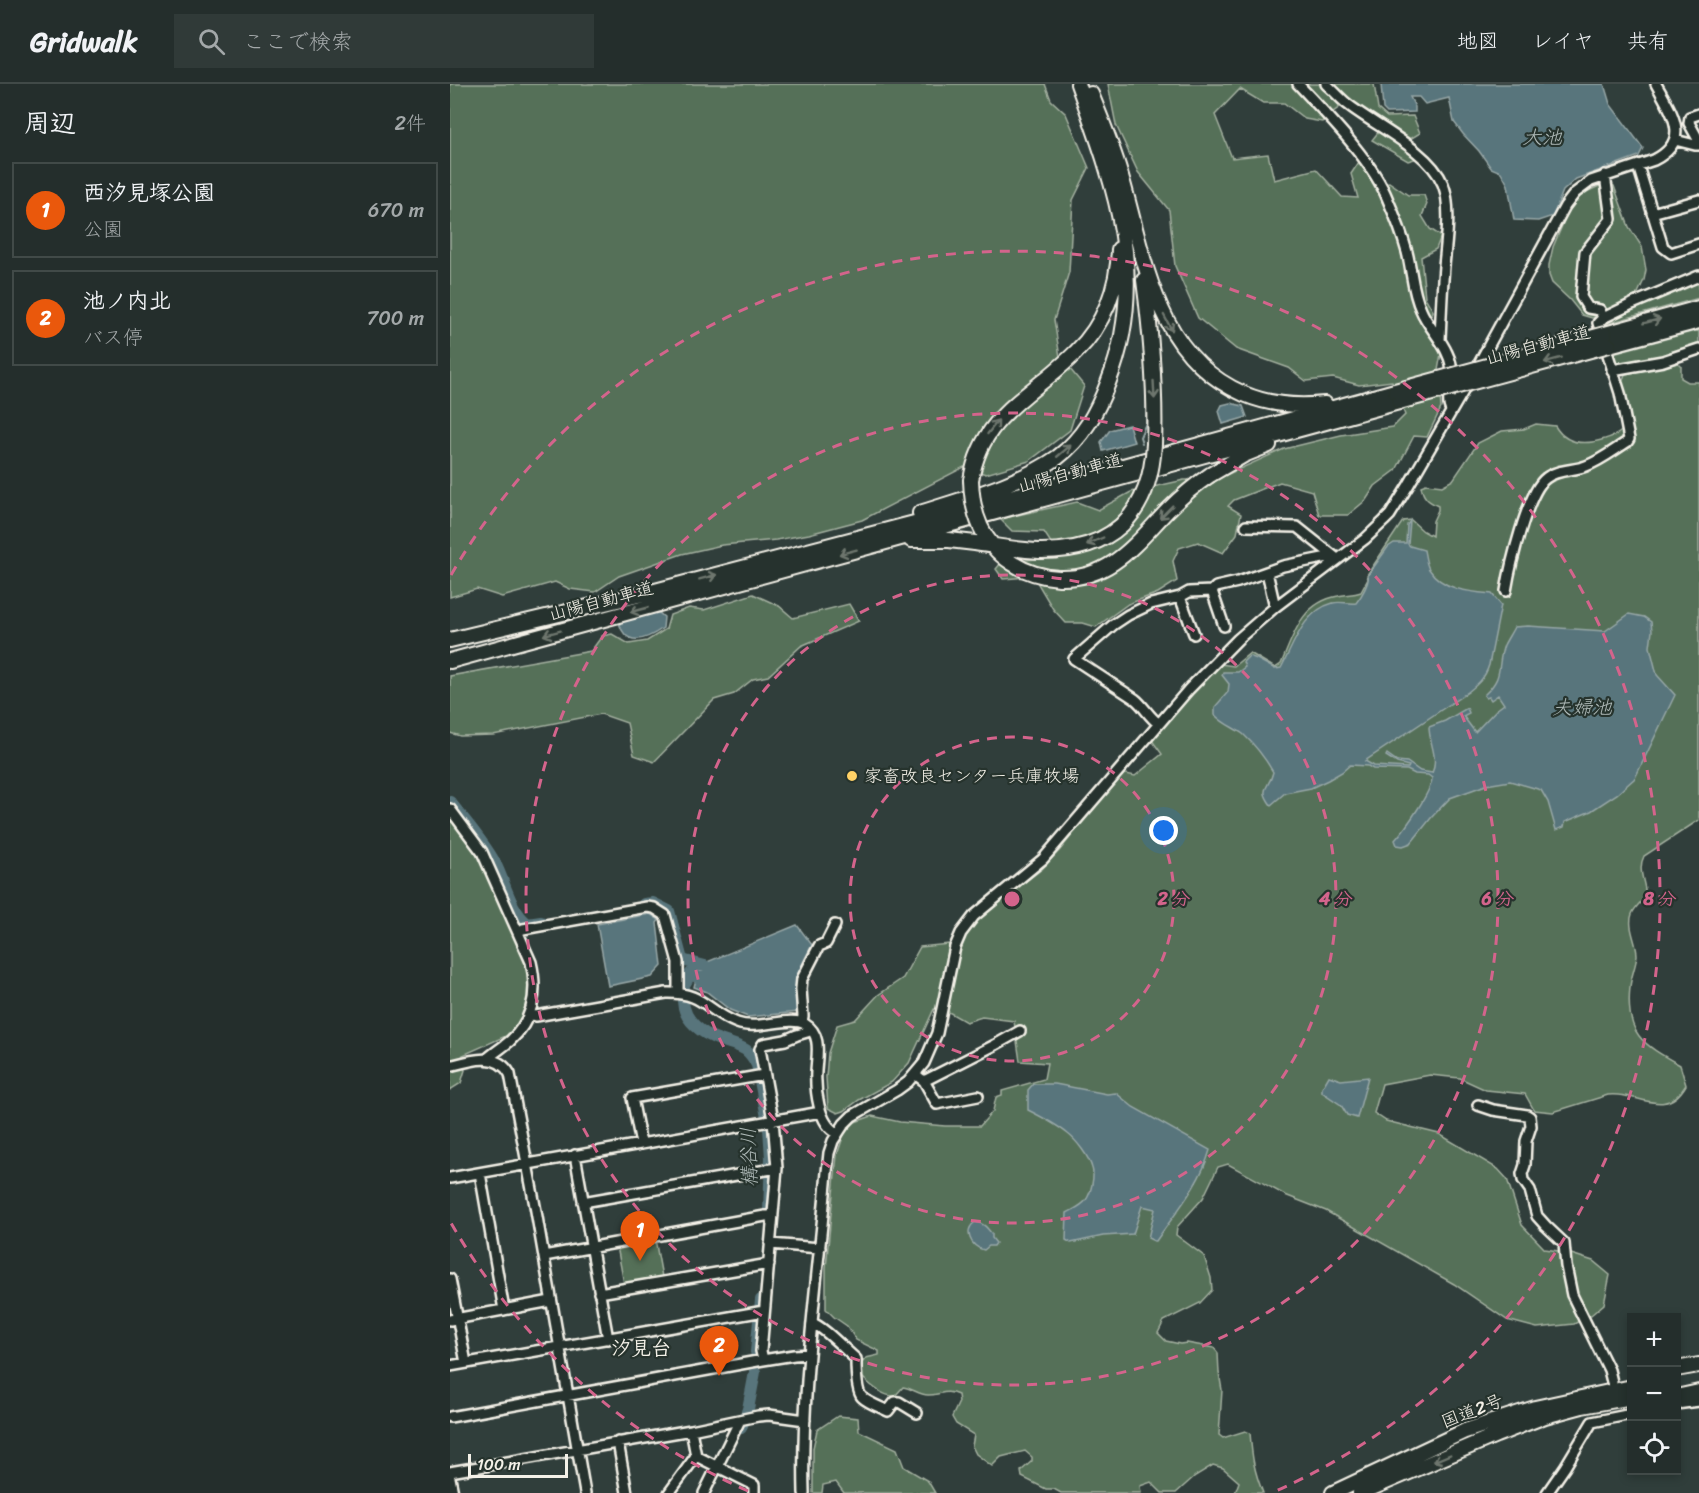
<!DOCTYPE html>
<html lang="ja">
<head>
<meta charset="utf-8">
<style>
	:root { --surface:#242e2c; --page:#303a38; --text:#f1f3f6; --muted:#a3a8a9; --line:#414a48; --accent:#ea580c }
	body { margin:0; font-family:Sriracha,"Klee One",sans-serif; background:var(--page); color:var(--text) }
	.controls { position:absolute; right:18px; bottom:18px; display:grid; overflow:hidden; border-radius:0px; box-shadow:0 3px 9px #0003 }
	.controls button { width:54px; height:54px; display:grid; place-items:center; padding:0; border:0; border-bottom:2px solid var(--line); background:var(--surface); color:var(--text); font:30px sans-serif }
	.scale { position:absolute; left:18px; bottom:15px; width:100px; box-sizing:border-box; padding-left:6px; border:3px solid #f4f1e8; border-top:0; font-size:16px; line-height:21px; white-space:nowrap; color:#f4f1e8; -webkit-text-stroke:4px #26332d; paint-order:stroke }
	.you { position:absolute; left:714px; top:747px; width:21px; height:21px; margin:-15px; border:4px solid #fff; border-radius:50%; background:#1a73e8; box-shadow:0 0 0 9px #1a73e833 }
	.badge { display:grid; place-items:center; width:39px; height:39px; border-radius:50%; background:var(--accent); color:#fff; font-size:20px; font-weight:700 }
	.pin { position:absolute; translate:-50% -50px; filter:drop-shadow(0 2px 3px #0008) }
	.pin::after { content:''; position:absolute; top:32px; width:21px; height:18px; background:inherit; clip-path:polygon(0 0,100% 0,50% 100%) }
	.list { margin:0; padding:0; list-style:none }
	h2 { display:flex; justify-content:space-between; align-items:center; height:78px; margin:0; padding:0 24px; font-size:26px }
	h2 small { font-size:20px; font-weight:400; color:var(--muted) }
	.list li { display:grid; grid-template-columns:39px 1fr auto; gap:18px; align-items:center; box-sizing:border-box; height:96px; margin:0 12px 12px; padding:0 12px; border:2px solid var(--line); border-radius:0px }
	.list b { display:block; font-size:22px; white-space:nowrap }
	.list p { margin:0; font-size:20px; white-space:nowrap; color:var(--muted) }
	.list em { font-size:20px; font-style:normal; color:var(--muted) }
	.icon { flex:none; width:33px; height:33px; fill:none; stroke:currentColor; stroke-width:2; stroke-linecap:round; stroke-linejoin:round }
	.map { position:relative; flex:none; width:1249px; height:1409px; overflow:hidden }
	header { display:flex; align-items:center; gap:36px; box-sizing:border-box; height:84px; padding:0 30px; background:var(--surface); border-bottom:2px solid var(--line) }
	header strong { font-size:28px }
	nav { display:flex; gap:33px; margin-inline-start:auto; font-size:21px }
	.search { width:420px; height:54px; background:var(--page); display:flex; align-items:center; gap:15px; box-sizing:border-box; padding:0 21px; border-radius:0px; color:var(--muted); font-size:22px }
	main { display:flex }
	aside { flex:1; background:var(--surface) }
	.map>svg:first-child { display:block }
	.green { fill:#547058; stroke:#a4b0a0; stroke-width:1.5 }
	.water { fill:#59757c; stroke:#97a7a7; stroke-width:1.5 }
	.lines { fill:none; stroke-linecap:round; stroke-linejoin:round }
	.stream { stroke:#97a7a7; stroke-width:2 }
	.river { stroke:#59757c; stroke-width:12 }
	.minor-casing { stroke:#f4f1e8; stroke-width:14 }
	.highway-casing { stroke:#f4f1e8; stroke-width:18 }
	.minor { stroke:#26332d; stroke-width:9 }
	.highway { stroke:#26332d; stroke-width:14 }
	.highway-bridge-casing { stroke:#f4f1e8; stroke-width:18; stroke-linecap:butt }
	.highway-bridge { stroke:#26332d; stroke-width:14 }
	.oneway { stroke:#6e766e }
	.ring { fill:none; stroke:#d4648c; stroke-width:3; stroke-dasharray:10 8 }
	.poi-dot { fill:#ffd166; stroke:#26332d; stroke-width:2 }
	.labels { text-anchor:middle; dominant-baseline:central; stroke-width:4.5; stroke-linejoin:round; paint-order:stroke }
	.street-label { font-size:18px; fill:#f4f1e8; stroke:#26332d }
	.poi-label { font-size:18px; fill:#f4f1e8; stroke:#26332d; text-anchor:start }
	.water-label { font-size:20px; font-style:italic; fill:#aeb9b7; stroke:#26332d }
	.neighbourhood-label { font-size:20px; font-weight:bold; fill:#f4f1e8; stroke:#26332d }
	.centre { fill:#d4648c; stroke:#26332d; stroke-width:3 }
	.ring-label { font-size:18px; text-anchor:middle; font-weight:bold; fill:#d4648c; stroke:#26332d; stroke-width:4.5; stroke-linejoin:round; paint-order:stroke }
</style>
</head>
<body>
<header>
<strong>Gridwalk</strong>
<div class="search"><svg class="icon" aria-label="search" viewBox="0 0 24 24"><circle cx="10" cy="10" r="6"/><path d="M15 15l6 6"/></svg>ここで検索</div>
<nav><a>地図</a><a>レイヤ</a><a>共有</a></nav>
</header>
<main>
<aside>
<h2>周辺<small>2件</small></h2>
<ul class="list">
<li><span class="badge">1</span><div><b>西汐見塚公園</b><p>公園</p></div><em>670 m</em></li>
<li><span class="badge">2</span><div><b>池ノ内北</b><p>バス停</p></div><em>700 m</em></li>
</ul>
</aside>
<div class="map">
<svg width="1249" height="1409" viewBox="0 0 1249 1409">
	<rect width="100%" height="100%" fill="#303e3b"/>
	<filter id="ink" filterUnits="userSpaceOnUse"><feTurbulence type="fractalNoise" baseFrequency=".0167" numOctaves="2"/><feDisplacementMap in="SourceGraphic" scale="12" xChannelSelector="R" yChannelSelector="G"/><feConvolveMatrix kernelMatrix="1 2 1 2 8 2 1 2 1" color-interpolation-filters="sRGB"/></filter>
	<g filter="url(#ink)">
		<!-- green -->
		<path class="green" d="M0 0H595L601 16 616 30 639 84 623 116 619 188 604 236 610 273 634 302 620 346 579 377 536 390 514 383 412 436 359 450 326 456 272 461 232 470 169 492 145 508 120 505 105 498 52 513 27 505 0 513Z
			M658 0H924L928 25 937 33 963 32 970 49 952 60 968 74 958 77 922 56 930 46 893 21 876 33 872 38 855 35 834 19H813L790 5 765 31 782 74 818 70 824 96 866 85 892 113 908 114 901 90 909 78 926 100 939 98 958 111H974L977 120 972 132 980 145 991 152 986 165 971 173 975 213 983 227 977 246 991 270 988 286 991 324 977 353 964 352 946 386 925 402 916 416 898 431H869L862 407 830 398 784 416 778 422 791 430 787 450 773 469 748 458 729 464 723 477 727 497 708 509 678 520 646 543 633 539H616L603 525 587 498 577 493 553 495 546 485 552 478 586 475 607 468 594 448 562 447 550 435 627 418 648 426 681 408 734 396H765L834 365 891 351 943 343 955 331 942 297 909 301 883 294 856 297 839 284 786 265 748 234 725 182 719 126 688 88 666 41Z
			M1156 99H1160L1164 102 1179 143 1192 163 1196 186 1194 196 1188 209 1177 219 1160 229 1142 234 1132 231 1120 216 1102 199 1099 191V181L1103 163 1120 123 1134 109Z
			M1249 194V214L1152 241 1155 235Z
			M1249 246V262L1220 272 1168 281 1165 279 1159 270Z
			M1227 278 1231 282V294L1238 298H1249V736L1194 772C1187 786 1195 797 1196 812 1192 817 1184 824 1182 830 1177 843 1187 859 1187 871 1186 882 1181 892 1180 903 1175 950 1192 960 1230 981L1236 1001C1215 1037 1188 1007 1158 1011L1103 1028 1084 1026 1075 1010 1036 1006 1010 994 980 991 932 1000 924 1029 936 1037 989 1050 1048 1085 1057 1095 1072 1141 1095 1165 1115 1168 1143 1177 1160 1191 1154 1220 1141 1231 1124 1240 1087 1244 1057 1236 1004 1200 876 1127 835 1111 778 1080 768 1083 753 1114 727 1143 726 1151 754 1172 761 1194 762 1206 750 1219 714 1237 708 1249 716 1257 730 1260 737 1259 764 1264 768 1269 769 1289 772 1306 769 1351 773 1354 795 1347 800 1349C802 1373 804 1387 813 1409H785L789 1398 773 1384 763 1381 745 1392 726 1409H712L701 1398 690 1402 691 1409H611L604 1405H596L572 1393 571 1387 582 1377V1373L575 1367 551 1373 542 1382 526 1370 522 1362 524 1351 506 1340 502 1333 509 1318 508 1311C495 1305 491 1311 478 1311 469 1311 462 1304 453 1303L445 1312C433 1313 420 1301 412 1293V1279L416 1274 429 1271V1267L406 1256 397 1242 384 1233 376 1225V1184L381 1130 387 1071 394 1050 405 1038 422 1032 450 1038 495 1042H530L543 1027 546 1013 552 1011V1007L594 995 597 979 570 977 564 937 532 933 516 938 497 927 484 925 459 979 442 998 409 1016 394 1027 388 1029 378 1024 376 993 378 969 387 941 405 936 428 911 453 894 470 863 499 860V876L508 869 514 855 523 841 538 826 592 785 610 766 672 689 685 692 712 670 701 655 770 580 784 582 800 569 825 584 831 580C844 550 851 519 888 512 896 510 903 511 911 508L918 495 917 491 953 437 961 436 973 447 982 452 983 437 988 426V422C977 417 973 413 971 402L976 400 992 402 1003 396 1028 359 1052 347 1074 345 1086 340 1105 342C1116 361 1136 361 1155 355 1163 352 1170 351 1174 343 1181 331 1177 314 1171 302L1175 290Z
			M303 510 329 522 343 534 399 520 409 537 351 562 318 592 303 595 284 610 264 616 204 678 184 671 177 639 151 630 43 651 10 652 0 649V592L141 567 152 552 162 550 179 560 197 557 216 545 220 531 239 524 254 526Z
			M0 731 27 766 57 829 77 885 80 908 76 931 67 947 13 971 10 977 15 986 11 999 0 1006Z
			M205 1155 212 1193 174 1200 167 1162Z
			M388 1332 408 1334 409 1347 447 1365 454 1383 478 1397 485 1409H394L386 1398 373 1401 372 1409H363V1364L367 1346Z"/>
		<!-- water -->
		<path class="water" d="M931 0H1154L1160 20 1193 64 1189 72 1126 95 1113 107 1103 132 1088 137 1064 136 1058 101 1051 88 1041 84 1029 67 1013 50 1004 38 999 14 975 20 969 13H960L965 23V28L937 29 933 25Z
			M780 319 793 322 797 333 773 340 769 327 772 321Z
			M679 341 684 358 653 367 651 358 660 346Z
			M960 437 958 460 960 462 974 466C975 471 976 480 979 485 992 506 1020 508 1042 510L1051 521 1039 581C1035 594 1028 600 1018 608L915 677 924 682 958 684 959 682 947 679 936 672 937 670 947 677 957 678 970 687 982 689C989 674 979 659 979 643L995 637 1017 624 1019 629 1013 632 1025 648 1046 626 1054 620 1048 611 1041 616 1039 613 1036 614 1034 611C1055 592 1046 583 1054 561 1057 555 1061 549 1064 543L1078 542 1155 547 1179 530 1194 533 1201 538 1202 547 1200 563 1207 591 1225 611 1185 694 1167 710 1141 727 1115 738 1114 743 1106 746 1098 718 1091 706 1060 697 1036 701 1000 714 981 734 961 759 953 762 947 761 945 756C955 745 982 707 982 694L978 691 965 690 957 686 923 685 918 682 900 681 892 688 878 696 861 704 835 709 821 721C808 703 819 706 823 688 815 674 805 661 793 650 783 643 773 640 765 631V623L778 608 779 600 772 591 773 588H788L795 583 793 578 799 572 807 575 825 585 831 584C844 560 853 527 883 519 890 517 899 520 906 519 911 513 920 498 918 491L938 463 944 459H956L957 441Z
			M173 507C189 507 202 524 214 533L213 544C175 571 163 545 170 508Z
			M200 830 209 836 207 839 212 882 202 893 158 902 147 840Z
			M347 841 362 861C348 887 341 898 348 928L298 933 280 926 257 908 244 903 248 887H253L257 878Z
			M879 992 891 996 918 993 907 1034 897 1031 891 1021 872 1008V1004Z
			M583 1000H605L657 1010 666 1009 683 1023 760 1066C751 1099 726 1128 706 1157H704L698 1154 705 1125 692 1122 683 1150 653 1152 621 1159 616 1156 617 1129C624 1125 632 1122 636 1116 641 1109 645 1092 642 1084 639 1073 627 1057 618 1050 606 1040 592 1033 578 1026V1006Z
			M525 1138C534 1139 537 1144 542 1150V1154L546 1159 544 1162H539L534 1166C521 1163 513 1147 525 1138Z"/>
		<g class="lines">
			<!-- stream -->
			<path class="stream" d="M692 359 690 353 696 339 697 310"/>
			<!-- river -->
			<path class="river" d="M0 718C15 737 33 757 45 779 55 798 60 827 78 840L91 838
				M194 820 203 819 219 827 232 876 255 882
				M234 901 241 889 247 893
				M233 917C234 937 252 950 270 956 278 959 288 961 296 966 301 970 304 975 307 981L319 1044 321 1074 319 1127
				M306 1268 311 1216
				M291 1344 298 1325 305 1288"/>
			<defs>
				<path id="minor" d="M848 0C877 31 923 77 938 116 945 132 952 150 957 168 962 187 962 207 971 226 977 241 990 253 997 269 1000 275 1002 283 1002 291 1003 302 995 317 1001 326
					M876 0C883 6 889 13 896 19 923 41 979 66 993 100 1002 123 996 159 994 182 992 207 991 231 990 256
					M1249 30 1240 33 1239 39 1249 57
					M1225 56 1245 61H1249
					M1188 82 1213 163 1221 169 1249 160
					M1202 129 1249 116
					M1153 234 1150 226 1138 224 1131 213 1135 168 1161 135 1155 91
					M1026 285 1115 122 1125 109 1141 97 1204 76C1243 56 1221 28 1206 0
					M1162 286 1213 277 1249 265
					M796 442 847 443 886 474
					M817 488 825 523
					M762 507 774 542
					M1056 507C1060 483 1077 408 1096 394 1107 385 1124 387 1136 382 1150 377 1164 366 1177 358L1179 355 1170 309 1148 239 1153 234 1182 220 1249 192
					M730 513 744 550
					M709 640C699 633 694 622 685 615L624 575 663 541 678 531 701 520 730 513 739 508 762 507 766 503 788 498 833 482 883 472
					M0 725 32 768 81 878C88 908 83 936 60 957 53 963 45 968 38 974
					M68 848 73 845 197 823 204 824 215 831 228 878V908
					M79 930 86 932 216 909C254 908 256 927 287 939 309 947 339 931 355 940 372 950 367 970 366 987 365 1005 368 1040 387 1049
					M352 938 353 932 351 905 352 895 369 862 376 859 385 841
					M0 982C21 976 47 967 60 990L86 1127 135 1409
					M466 991 474 997 545 961 570 947
					M474 997 487 1020 528 1012
					M1028 1021 1043 1026 1077 1031 1080 1033 1081 1042 1076 1057 1075 1081 1072 1090 1073 1096 1080 1106 1087 1132 1096 1142 1114 1159 1116 1182 1122 1211 1159 1286 1162 1298
					M191 1060 182 1014 314 991
					M125 1071 158 1255
					M30 1089 54 1226
					M0 1094 371 1028
					M133 1118 327 1084
					M320 1160 370 1164
					M94 1172 315 1132H323
					M0 1195 16 1279
					M149 1209 319 1180
					M0 1236 101 1217
					M362 1239C374 1243 395 1266 406 1275 406 1283 406 1307 412 1313 418 1319 430 1323 438 1327L445 1318H449L467 1329
					M313 1276 311 1267 327 1084 323 1036 310 965 313 960 335 956 347 951 357 948 360 945
					M0 1282 314 1227
					M1226 1320 1249 1317
					M0 1333 313 1276 344 1271 359 1270
					M168 1358 177 1409
					M246 1372 304 1401V1409
					M0 1388 241 1346 308 1332 319 1331 355 1336
					M0 1394 3 1409
					M219 1409 246 1372 241 1346
					M254 1409 290 1336
					M354 1409C351 1302 368 1194 377 1088L379 1069 383 1057 394 1040 402 1032 447 1006 458 998 474 979 487 949 505 863 511 849 524 832 593 775 739 605 788 555 825 523 915 455 934 437 940 431 958 402 1019 297
					M1097 1409 1115 1383 1142 1338 1182 1330"/>
				<path id="highway" d="M641 10C652 37 663 64 671 92 695 174 705 272 794 310 820 321 847 323 875 320
					M694 196C701 250 706 306 704 360
					M1155 250 1249 224
					M1159 261 1249 237
					M760 391 794 371 819 361
					M521 396C532 329 583 312 626 268 654 241 668 203 669 165
					M470 429C513 415 570 400 608 373 633 354 647 328 658 299 700 194 664 100 628 0
					M461 456H499L525 459
					M0 556 201 508 499 430 945 307
					M0 577 949 318
					M1226 1285 1249 1281
					M1226 1313 1249 1308
					M883 1409 1015 1347 1085 1324 1182 1303
					M910 1409 1046 1351 1095 1332 1132 1322 1182 1313"/>
			</defs>
			<!-- minor casing -->
			<use href="#minor" class="minor-casing"/>
			<!-- highway casing -->
			<use href="#highway" class="highway-casing"/>
			<!-- minor -->
			<use href="#minor" class="minor"/>
			<!-- highway -->
			<use href="#highway" class="highway"/>
			<defs>
				<path id="highway-bridge" d="M945 307 1155 250
					M949 318 1159 261
					M521 396C522 430 532 459 562 479 576 488 593 493 609 494 661 496 686 459 718 426 731 413 745 401 760 391
					M525 459C546 462 567 466 589 467 661 468 700 432 704 360"/>
			</defs>
			<!-- highway-bridge casing -->
			<use href="#highway-bridge" class="highway-bridge-casing"/>
			<!-- highway-bridge -->
			<use href="#highway-bridge" class="highway-bridge"/>
		</g>
		<!-- one-way arrows -->
		<defs><path id="oneway-shaft" d="M-6 0H5M1.5-3L5.5 0L1.5 3" fill="none" stroke-width="1.6" stroke-linecap="round" stroke-linejoin="round" transform="scale(1.5)"/></defs>
		<g class="oneway">
			<use href="#oneway-shaft" transform="translate(1202 237) rotate(-15)"/>
			<use href="#oneway-shaft" transform="translate(718 239) rotate(62)"/>
			<use href="#oneway-shaft" transform="translate(1103 276) rotate(165)"/>
			<use href="#oneway-shaft" transform="translate(704 306) rotate(87)"/>
			<use href="#oneway-shaft" transform="translate(543 343) rotate(-52)"/>
			<use href="#oneway-shaft" transform="translate(614 367) rotate(-40)"/>
			<use href="#oneway-shaft" transform="translate(716 428) rotate(135)"/>
			<use href="#oneway-shaft" transform="translate(645 457) rotate(157)"/>
			<use href="#oneway-shaft" transform="translate(398 468) rotate(165)"/>
			<use href="#oneway-shaft" transform="translate(258 493) rotate(-15)"/>
			<use href="#oneway-shaft" transform="translate(189 526) rotate(165)"/>
			<use href="#oneway-shaft" transform="translate(102 549) rotate(165)"/>
			<use href="#oneway-shaft" transform="translate(992 1374) rotate(157)"/>
		</g>
	</g>
	<!-- distance rings -->
	<g class="ring">
		<circle cx="562" cy="815" r="162"/>
		<circle cx="562" cy="815" r="324"/>
		<circle cx="562" cy="815" r="486"/>
		<path d="M298 1407A648 648 0 0 1 1 1139M1 491A648 648 0 1 1 826 1407"/>
	</g>
	<!-- markers -->
	<circle class="poi-dot" cx="402" cy="692" r="6"/>
	<g class="labels">
		<!-- street labels -->
		<g class="street-label">
			<text transform="translate(1088 261) rotate(-15)">山陽自動車道</text>
			<text transform="translate(620 389) rotate(-15)">山陽自動車道</text>
			<text transform="translate(151 517) rotate(-15)">山陽自動車道</text>
			<text transform="translate(1022 1327) rotate(-21)">国道2号</text>
		</g>
		<!-- poi labels -->
		<g class="poi-label">
			<text x="414" y="692">家畜改良センター兵庫牧場</text>
		</g>
		<!-- water labels -->
		<g class="water-label">
			<text x="1092" y="53">大池</text>
			<text x="1132" y="623">夫婦池</text>
			<text transform="translate(299 1073) rotate(-92)">構谷川</text>
		</g>
		<!-- neighbourhood labels -->
		<g class="neighbourhood-label">
			<text x="191" y="1264">汐見台</text>
		</g>
	</g>
	<circle cx="562" cy="815" r="9" class="centre"/>
	<g class="ring-label">
		<text x="724" y="821">2 分</text>
		<text x="886" y="821">4 分</text>
		<text x="1048" y="821">6 分</text>
		<text x="1210" y="821">8 分</text>
	</g>
</svg>
<div class="controls">
<button>+</button>
<button>−</button>
<button><svg class="icon" aria-label="locate" viewBox="0 0 24 24"><circle cx="12" cy="12" r="6"/><path d="M12 2v4M12 18v4M2 12h4M18 12h4"/></svg></button>
</div>
<div class="scale">100 m</div>
<div class="you"></div>
<div class="pin badge" style="left:190px;top:1177px">1</div>
<div class="pin badge" style="left:269px;top:1292px">2</div>
</div>
</main>
</body>
</html>
